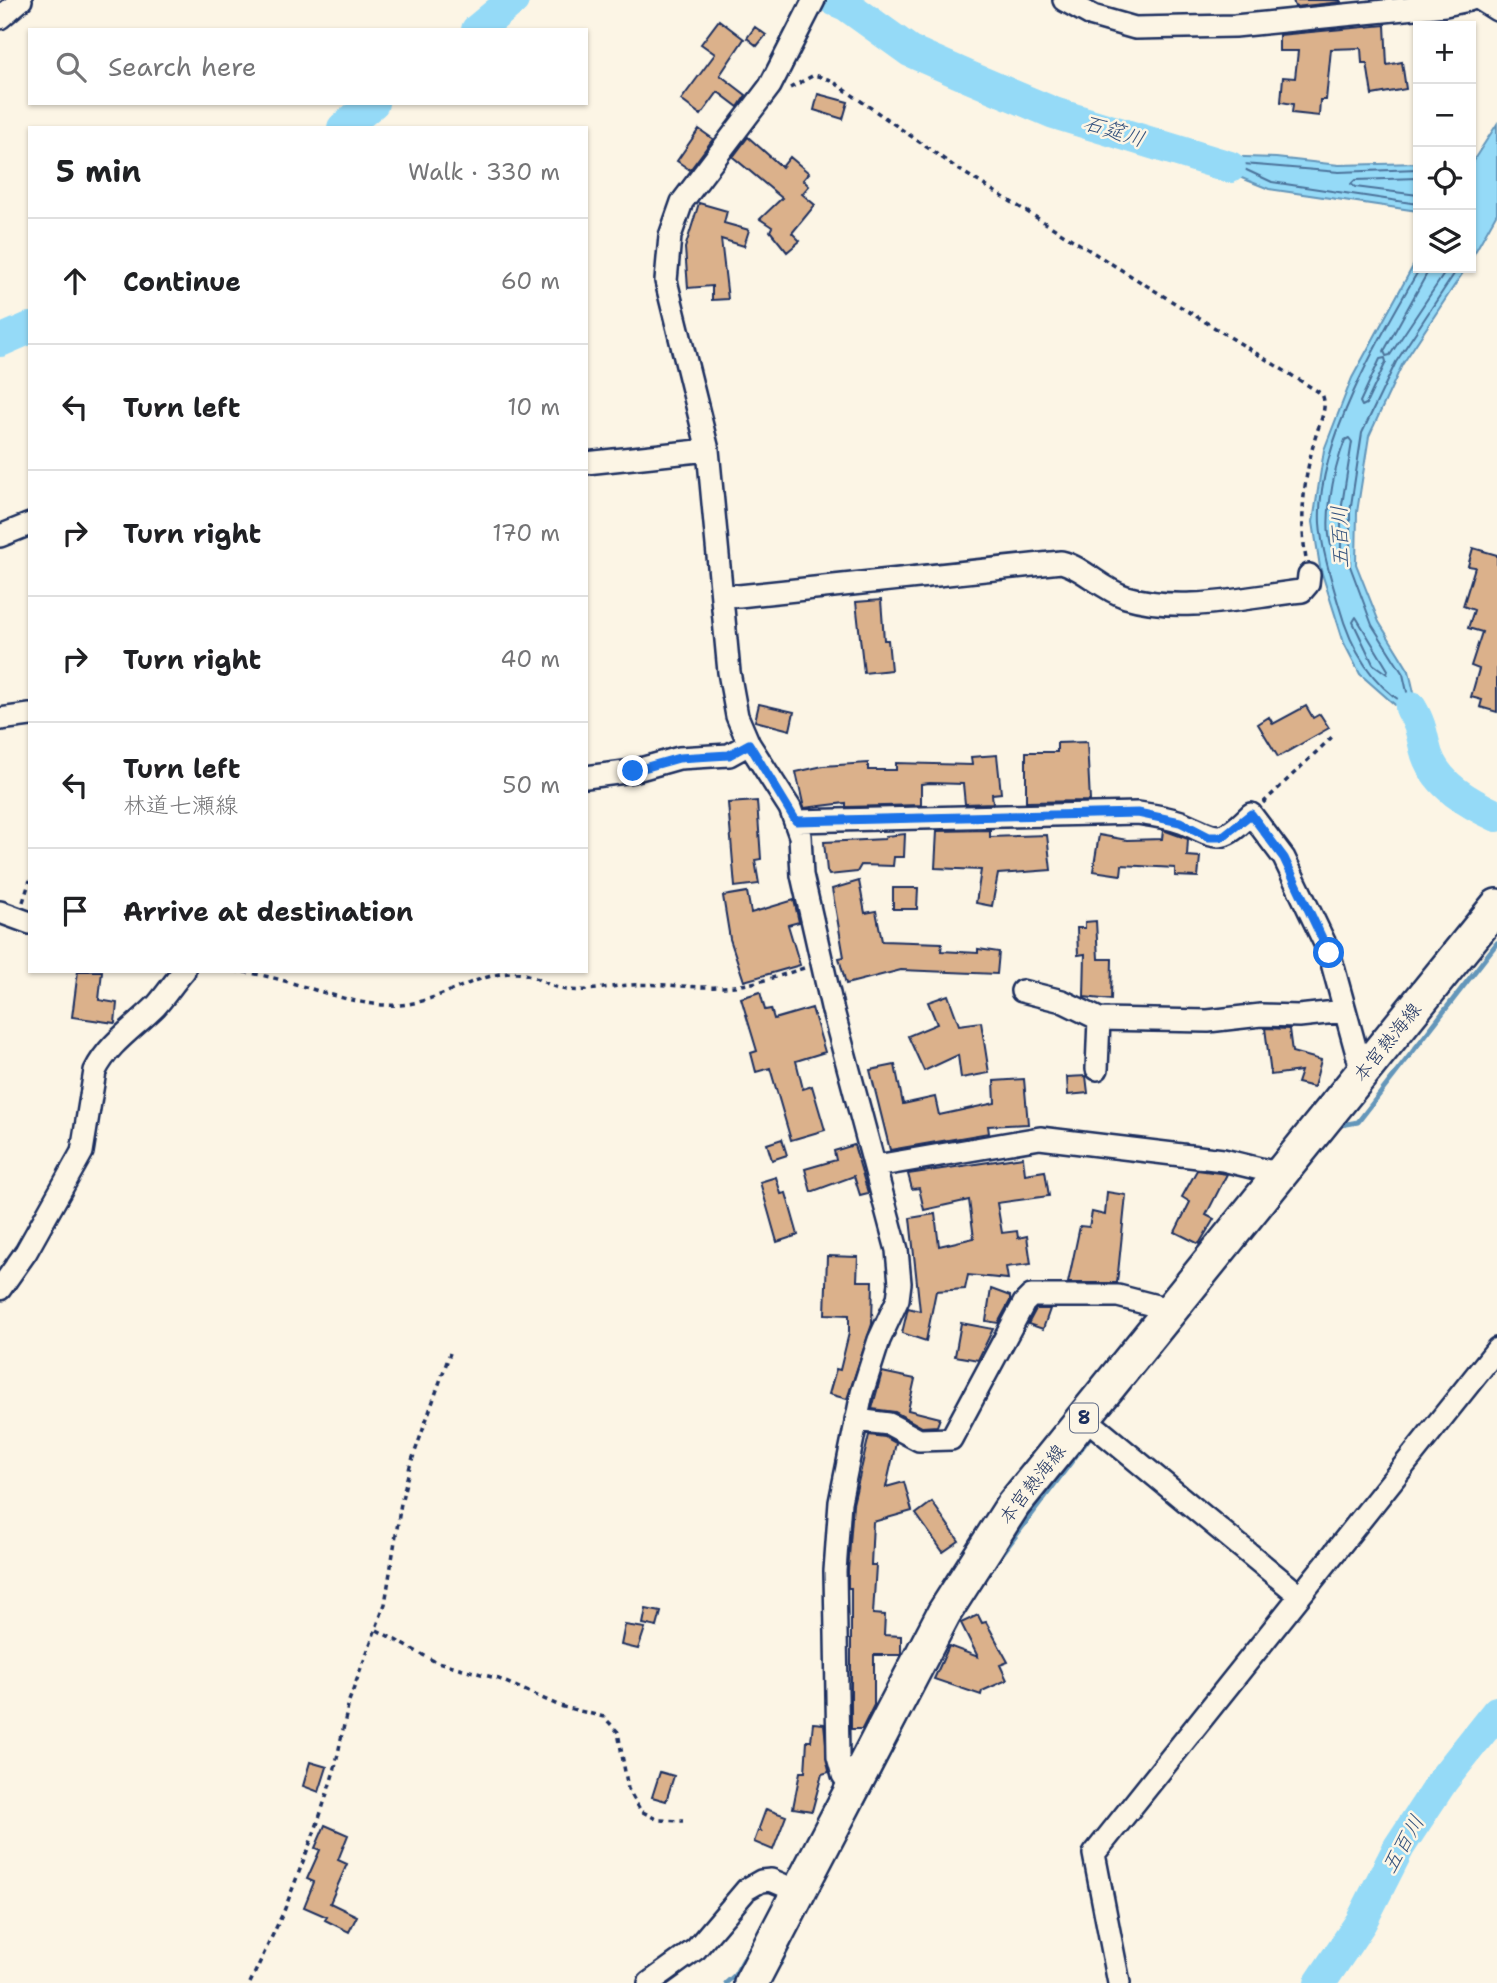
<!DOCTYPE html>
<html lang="en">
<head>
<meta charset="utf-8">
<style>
	:root { --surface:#fff; --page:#f6f6f6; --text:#202124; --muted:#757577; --line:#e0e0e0 }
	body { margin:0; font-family:"Shantell Sans","Klee One",sans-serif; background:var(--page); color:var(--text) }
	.controls { position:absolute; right:21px; top:21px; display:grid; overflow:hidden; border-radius:0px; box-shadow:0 2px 5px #0004 }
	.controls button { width:63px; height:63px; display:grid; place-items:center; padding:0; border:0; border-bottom:2px solid var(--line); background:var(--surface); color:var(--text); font:35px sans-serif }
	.stop { position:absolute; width:21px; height:21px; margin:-16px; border:5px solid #1a73e8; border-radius:50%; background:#fff }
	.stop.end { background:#1a73e8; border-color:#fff; box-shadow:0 2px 7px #0008 }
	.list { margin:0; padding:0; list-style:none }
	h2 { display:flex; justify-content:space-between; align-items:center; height:91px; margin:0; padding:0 28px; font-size:30px }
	h2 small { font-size:23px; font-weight:400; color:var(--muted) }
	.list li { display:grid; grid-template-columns:46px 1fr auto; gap:21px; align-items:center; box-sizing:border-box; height:126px; padding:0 28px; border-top:2px solid var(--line) }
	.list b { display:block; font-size:26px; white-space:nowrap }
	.list p { margin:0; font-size:23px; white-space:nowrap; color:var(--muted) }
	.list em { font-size:23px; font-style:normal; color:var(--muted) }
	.icon { flex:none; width:38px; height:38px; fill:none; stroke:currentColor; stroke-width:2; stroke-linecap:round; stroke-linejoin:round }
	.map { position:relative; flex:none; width:1497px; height:1983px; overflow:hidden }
	.search { position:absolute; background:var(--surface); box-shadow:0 2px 5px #0004; left:28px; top:28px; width:560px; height:77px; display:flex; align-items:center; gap:18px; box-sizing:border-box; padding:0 24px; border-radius:0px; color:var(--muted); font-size:26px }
	.panel { position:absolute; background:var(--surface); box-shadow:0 2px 5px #0004; left:28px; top:126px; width:560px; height:847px; border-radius:0px }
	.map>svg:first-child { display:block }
	.water { fill:#95daf7; stroke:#6496ba; stroke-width:2 }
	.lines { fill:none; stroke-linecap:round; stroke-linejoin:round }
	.shore { stroke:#4c739b; stroke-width:2 }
	.stream { stroke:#6496ba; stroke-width:5 }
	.river { stroke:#95daf7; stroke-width:32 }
	.building { fill:#dbb18b; stroke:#1b2f5e; stroke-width:2 }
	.street-casing { stroke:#1b2f5e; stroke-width:26 }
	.primary-casing { stroke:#1b2f5e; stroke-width:38 }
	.path { stroke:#1b2f5e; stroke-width:3.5; stroke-dasharray:5 5; stroke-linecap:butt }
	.street { stroke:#fcf5e5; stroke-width:21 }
	.primary { stroke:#fcf5e5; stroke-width:33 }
	.route { stroke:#1a73e8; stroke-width:9 }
	.labels { text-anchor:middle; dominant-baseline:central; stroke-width:5; stroke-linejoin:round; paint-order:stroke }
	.shield { fill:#fcf5e5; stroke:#5e6a86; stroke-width:2 }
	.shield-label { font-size:18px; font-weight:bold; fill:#1b2f5e }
	.street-label { font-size:19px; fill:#1b2f5e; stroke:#fcf5e5 }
	.water-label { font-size:21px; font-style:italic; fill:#33517d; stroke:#fcf5e5 }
</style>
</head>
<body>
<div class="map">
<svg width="1497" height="1983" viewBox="0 0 1497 1983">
	<rect width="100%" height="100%" fill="#fcf5e5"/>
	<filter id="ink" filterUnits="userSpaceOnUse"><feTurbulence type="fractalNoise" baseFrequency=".0143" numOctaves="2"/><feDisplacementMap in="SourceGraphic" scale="14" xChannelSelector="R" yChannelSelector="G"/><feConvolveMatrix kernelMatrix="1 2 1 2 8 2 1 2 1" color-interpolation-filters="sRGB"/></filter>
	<g filter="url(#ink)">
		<!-- water -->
		<path class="water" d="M1497 124V213L1471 259V164Z
			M1184 155 1276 158 1339 165 1418 163V211L1269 189Z
			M1418 257V268H1466L1402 365 1369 436 1357 512 1356 564 1379 622 1409 671 1417 706 1426 721V747L1411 719 1360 674 1344 643 1320 567 1313 522 1324 450 1352 378Z"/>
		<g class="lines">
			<!-- shore -->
			<path class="shore" d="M1418 169 1339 172 1243 164 1240 167 1272 182 1418 204
				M1418 178 1355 180 1351 184 1355 187 1418 195
				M1420 268C1381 334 1316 445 1320 523 1322 551 1331 579 1339 606 1350 646 1369 682 1405 704L1409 701 1403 674 1372 625 1350 566V512L1362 433 1396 362 1458 268
				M1430 268 1384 351 1386 356 1390 355 1448 268
				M1385 358 1386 362 1366 404 1362 406 1360 402 1380 359Z
				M1349 438 1352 442 1341 511V554L1337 557C1318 534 1335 466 1345 440Z
				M1356 617 1388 670 1387 674 1373 664 1353 622Z"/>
			<!-- stream -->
			<path class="stream" d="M1336 1126 1358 1122 1497 943
				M996 1562 1093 1433
				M863 1804 905 1723
				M775 1962 780 1964 789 1946
				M726 1983 735 1975 749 1950 754 1952"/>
			<!-- river -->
			<path class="river" d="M834 0 846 5 910 51 969 77 1054 113 1230 167
				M477 30 513 0
				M343 128 373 103
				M0 341 30 328
				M1411 708C1423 729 1421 735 1427 755 1438 786 1469 803 1497 816
				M1320 1983 1361 1922 1399 1847 1443 1780 1497 1712"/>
		</g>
		<!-- building -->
		<path class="building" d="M1293 0H1340L1341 2 1295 7Z
			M719 20 744 39 720 75 746 95 738 107 718 92 701 115 681 100 715 54 701 44Z
			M1385 25 1387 65 1402 62 1406 89 1372 95 1367 63H1362L1361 48 1331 49 1326 100H1320L1319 116 1292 113 1293 104 1281 102 1283 77 1295 78 1298 51H1279V35Z
			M755 27 766 35 757 46 747 38Z
			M818 94 848 102 843 119 814 110Z
			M699 129 713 139 690 170 677 161Z
			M748 137 782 167 790 157 809 173 803 180 809 186 802 194 815 205 792 233 800 241 787 252 770 231 772 227 760 219 782 198 733 157Z
			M699 203 727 211 724 223 749 230 744 246 721 239 728 299 712 300V286L688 288 685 248Z
			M1473 548 1497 555V712L1480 707 1482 700 1471 697 1479 669 1471 666 1482 632 1468 628 1474 610 1463 606 1475 567 1468 566Z
			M881 600 884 640H888L891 670 864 673 856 602Z
			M759 704 794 712 790 730 755 721Z
			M1306 706 1313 718 1320 714 1329 728 1278 757 1258 724 1269 717 1273 724Z
			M1087 742 1090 801 1026 802V752H1057V743Z
			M997 755 1001 793 992 794 993 803 965 804 963 784 930 783 921 784V805L846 807V803L804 808 796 772 823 766 868 763V770H896V763L972 765 971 757Z
			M757 801 761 859 755 860 759 884 735 887 728 803Z
			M990 830V837L1047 835 1051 870 998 874 992 906 976 903 981 870 935 868 937 831Z
			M1163 830 1188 839 1187 856 1200 857 1198 877 1175 876V868L1122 865 1121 875 1093 871 1099 835 1127 840 1162 839Z
			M905 834 904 857H894L893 866 861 865 857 872 829 875 827 871 824 842 885 839 886 836Z
			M859 881 865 913 876 911 882 941 942 943 941 951 978 953V949L999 952 997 974 901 970 846 984 839 958 844 957 832 889Z
			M893 888H918L917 909H893Z
			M747 892 751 913 794 900 799 922 788 925 800 965 744 981 730 939 723 896Z
			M1096 921 1098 959H1112L1111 1000 1084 997 1085 954 1078 955 1077 928H1085V922Z
			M78 971H102L99 1000 117 1003 115 1023 72 1017Z
			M760 992 765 1010 771 1009 774 1019 812 1008 825 1052 796 1061 803 1089 812 1086 825 1130 791 1140 770 1068 756 1072 751 1053 757 1051 741 998Z
			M948 995 959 1025 981 1022 989 1073 961 1078 958 1055 924 1071 908 1036 937 1024 928 1002Z
			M1265 1028 1289 1029 1292 1052 1321 1060 1314 1087 1297 1083 1301 1071 1271 1075Z
			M895 1065 903 1104 935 1097 939 1115 995 1103 994 1081 1024 1079 1028 1124 988 1126 989 1133 890 1150 870 1070Z
			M1086 1076 1088 1093 1068 1095 1067 1077Z
			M782 1139 787 1155 772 1160 767 1144Z
			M854 1145 868 1193 860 1195 854 1176 811 1192 805 1169 836 1160 834 1151Z
			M1023 1157 1025 1174 1045 1171 1049 1196 997 1203 1002 1233 1017 1231 1018 1238 1027 1236 1031 1264 1006 1267 1008 1279 968 1275 965 1289 936 1291 926 1341 902 1333 908 1308 920 1311 910 1218 935 1214 939 1246 974 1238 969 1200 924 1210 919 1188 912 1189 908 1174Z
			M1197 1170 1227 1174 1206 1215 1214 1219 1199 1244 1175 1232 1190 1202 1182 1197Z
			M776 1177 781 1194 786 1193 798 1235 777 1242 760 1182Z
			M1107 1192 1126 1195 1117 1283H1068L1080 1226 1089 1227 1092 1212 1105 1215Z
			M827 1256 858 1257 857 1281H873L872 1324 847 1399 829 1394 836 1369 840 1370 849 1333V1315L825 1314Z
			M991 1289 1010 1296V1301L998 1323 986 1321Z
			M1036 1309H1050L1043 1329 1028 1324Z
			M961 1323 993 1329 978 1360 955 1356Z
			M882 1372 915 1379 908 1410 940 1418 937 1426 922 1427 895 1412 872 1409Z
			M869 1435 885 1437 896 1443 886 1487 904 1482 912 1511 873 1522 871 1565H876L873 1614 885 1615 884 1635 901 1636V1655H874V1705L862 1729H851V1588H848V1571L853 1504Z
			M932 1502 959 1541 943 1552 916 1514Z
			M646 1609 661 1612 657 1627 643 1624Z
			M978 1615 982 1623 986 1622 1008 1662 1000 1665 1007 1680 982 1691 981 1695 934 1679 949 1646 978 1657 961 1623Z
			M625 1625 645 1628 638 1649 621 1645Z
			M813 1723 824 1724 829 1772 822 1774 812 1811 793 1808 800 1772H805L807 1741H811Z
			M310 1762 327 1767 319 1792 303 1786Z
			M660 1772 674 1776 666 1801 652 1797Z
			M766 1809 786 1816 773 1850 754 1842 758 1831H761L759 1828Z
			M325 1825 348 1835 338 1860 347 1864 330 1903 357 1916 349 1932 325 1920 327 1917 304 1907 314 1882 307 1879 320 1850 315 1848Z"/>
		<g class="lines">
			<defs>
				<path id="street" d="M814 0 770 86 682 202 670 236 666 281 708 450 729 672 737 716 749 744 790 808 800 836 802 875 832 1007 897 1250 900 1283 898 1299 879 1340 862 1393 840 1502 835 1571 838 1757 843 1775 852 1788
					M1064 0 1093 16 1135 28 1235 26 1445 5 1469 0
					M1481 0 1497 10
					M0 18 21 0
					M586 463 708 450
					M0 536 30 524
					M723 594 739 596 1061 562C1083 567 1101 589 1126 597 1183 614 1245 597 1302 591L1308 584 1309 575
					M0 719 30 715
					M586 777 633 771 679 758 729 755 749 744
					M796 821 1138 813C1152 815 1167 817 1181 822 1218 837 1218 847 1251 814L1284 858 1329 952 1362 1072
					M0 912 30 923
					M1022 991 1062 1001 1099 1019 1208 1021 1261 1015 1299 1016 1345 1011
					M1097 1069 1099 1019
					M876 1166 1040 1138 1223 1160 1281 1174
					M0 1289 26 1252 82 1152 95 1071C109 1043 134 1028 156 1006 166 995 174 982 184 971
					M1085 1418 1298 1594
					M856 1420 889 1424 919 1440 951 1439 1024 1303 1031 1296H1118L1172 1310
					M649 1983 696 1949 747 1889 761 1881 771 1880 797 1891
					M1119 1983 1094 1854 1497 1349"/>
				<path id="primary" d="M751 1983 944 1613 1013 1505 1497 906"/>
			</defs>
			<!-- street casing -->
			<use href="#street" class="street-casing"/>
			<!-- primary casing -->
			<use href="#primary" class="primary-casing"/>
			<!-- path -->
			<path class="path" d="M790 88 814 75 831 80 958 169 1322 394C1328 407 1320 422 1316 435 1304 476 1299 518 1306 559
				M1263 803 1332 737
				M23 902 30 880
				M234 971C285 975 335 1002 384 1005 435 1009 473 971 517 973 535 974 549 988 567 990 589 992 609 986 631 985 661 983 691 988 721 987 750 986 776 977 804 968
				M377 1630 434 1661 499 1679 560 1706 604 1717 618 1732 628 1789 641 1811 658 1820 683 1821
				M250 1983 284 1911 317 1825 335 1768 349 1701 385 1604 401 1503 410 1466 450 1353"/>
			<!-- street -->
			<use href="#street" class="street"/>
			<!-- primary -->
			<use href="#primary" class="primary"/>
		</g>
	</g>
	<g class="lines" filter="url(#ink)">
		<!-- route -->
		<path class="route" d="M633 771 679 758 729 755 749 744 796 821 1138 813 1180 822 1209 837H1222L1251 814 1284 858 1329 953"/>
	</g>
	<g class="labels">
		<!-- shield labels -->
		<rect class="shield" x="1070" y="1403.5" width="28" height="29" rx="5"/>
		<g class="shield-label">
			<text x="1084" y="1418">8</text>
		</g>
		<!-- street labels -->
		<g class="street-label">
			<text transform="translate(1387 1042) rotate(-51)">本宮熱海線</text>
			<text transform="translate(1032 1484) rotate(-52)">本宮熱海線</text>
		</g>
		<!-- water labels -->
		<g class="water-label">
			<text transform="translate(1114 131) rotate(17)">石筵川</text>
			<text transform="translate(1340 537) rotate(-92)">五百川</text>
			<text transform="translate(1403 1844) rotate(-60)">五百川</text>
		</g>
	</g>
</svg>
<div class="controls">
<button>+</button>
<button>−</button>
<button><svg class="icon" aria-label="locate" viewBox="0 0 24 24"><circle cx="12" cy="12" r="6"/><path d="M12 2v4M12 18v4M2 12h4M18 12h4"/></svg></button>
<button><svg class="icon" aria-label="layers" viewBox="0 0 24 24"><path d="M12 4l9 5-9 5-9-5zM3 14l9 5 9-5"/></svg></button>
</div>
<div class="stop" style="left:1329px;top:953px"></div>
<div class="stop end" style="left:633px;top:771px"></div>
<div class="search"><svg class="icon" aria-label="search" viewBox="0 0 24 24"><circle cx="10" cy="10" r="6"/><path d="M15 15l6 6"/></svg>Search here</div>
<section class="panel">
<h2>5 min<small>Walk · 330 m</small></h2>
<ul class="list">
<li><svg class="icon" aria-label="ahead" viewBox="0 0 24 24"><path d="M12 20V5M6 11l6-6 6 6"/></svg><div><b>Continue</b></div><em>60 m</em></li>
<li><svg class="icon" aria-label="left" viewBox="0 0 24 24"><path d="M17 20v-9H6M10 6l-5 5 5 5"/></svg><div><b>Turn left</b></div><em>10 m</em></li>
<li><svg class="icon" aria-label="right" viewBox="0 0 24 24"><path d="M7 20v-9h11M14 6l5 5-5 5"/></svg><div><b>Turn right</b></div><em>170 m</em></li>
<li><svg class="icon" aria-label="right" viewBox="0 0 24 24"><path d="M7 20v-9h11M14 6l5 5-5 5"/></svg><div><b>Turn right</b></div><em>40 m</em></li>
<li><svg class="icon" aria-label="left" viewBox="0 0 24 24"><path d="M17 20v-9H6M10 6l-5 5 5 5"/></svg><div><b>Turn left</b><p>林道七瀬線</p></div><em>50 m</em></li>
<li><svg class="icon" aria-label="arrive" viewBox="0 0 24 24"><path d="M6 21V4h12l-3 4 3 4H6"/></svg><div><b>Arrive at destination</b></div></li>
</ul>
</section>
</div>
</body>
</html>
